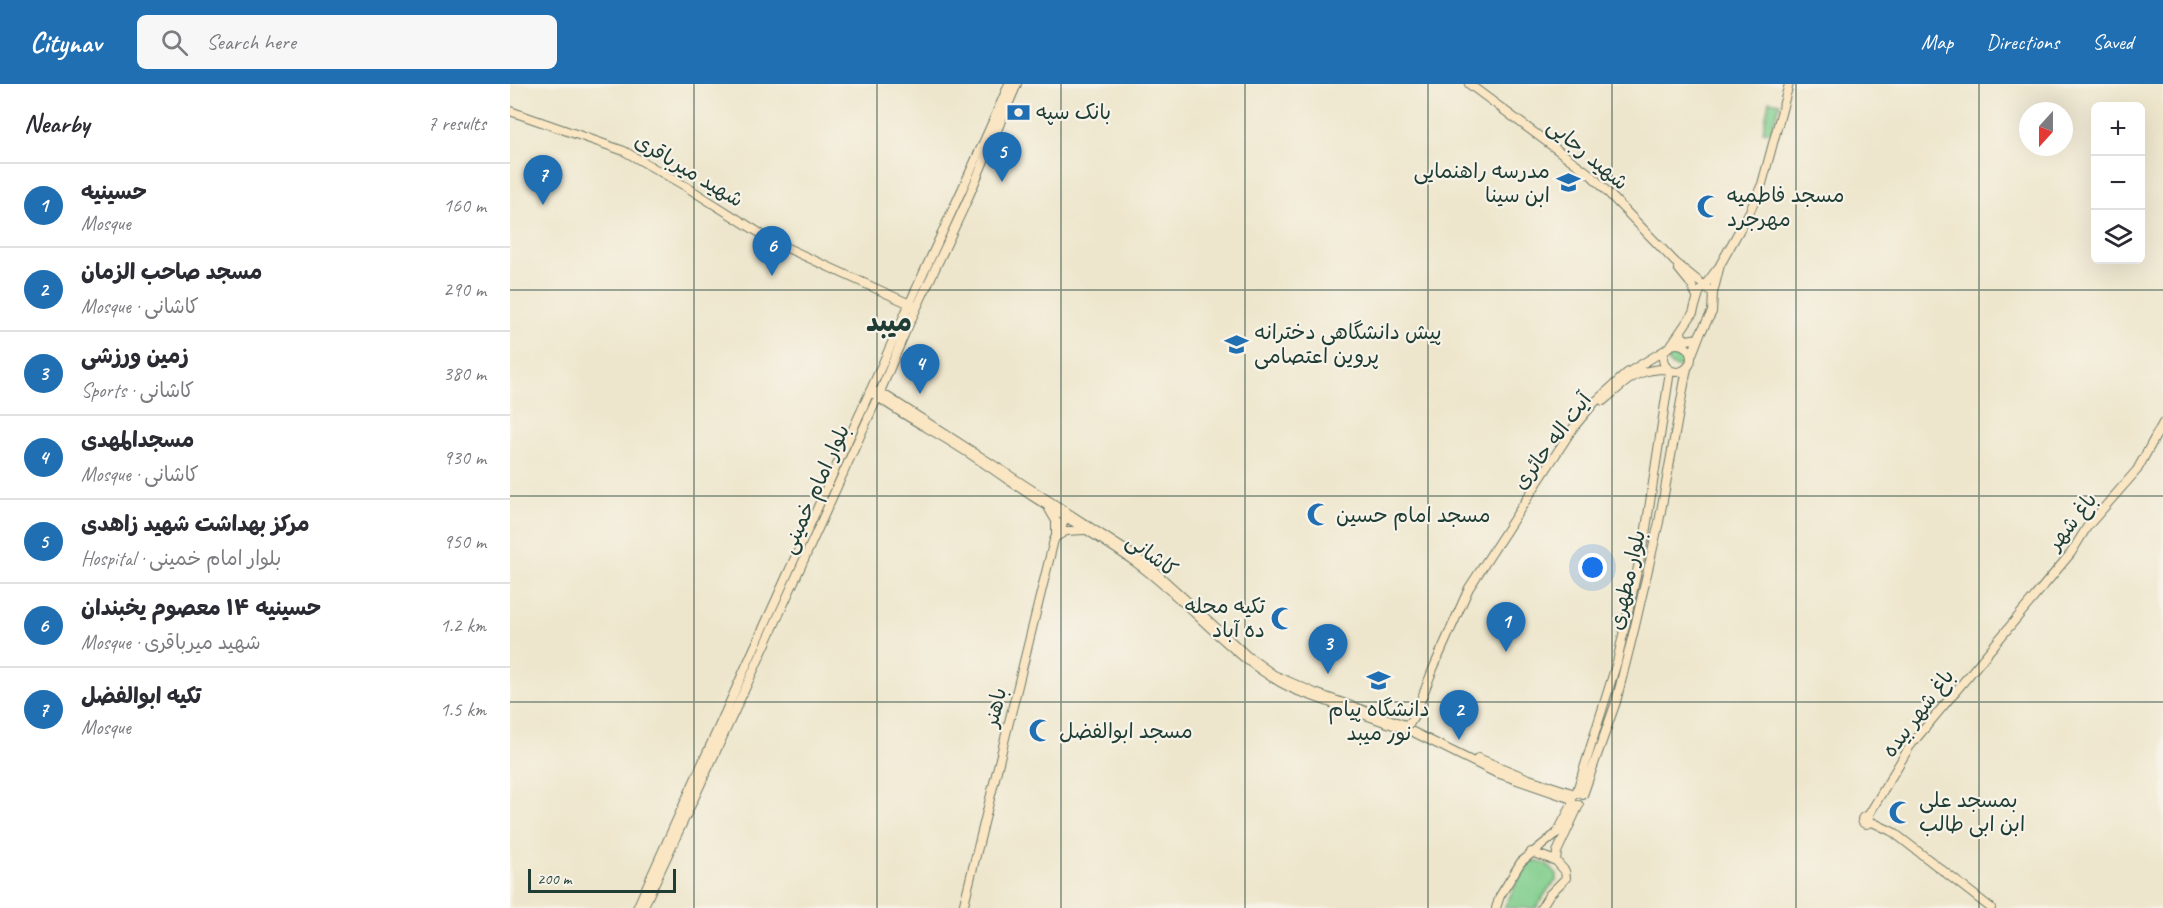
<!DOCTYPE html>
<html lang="en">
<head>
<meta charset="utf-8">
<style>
	:root { --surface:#fff; --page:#f7f7f7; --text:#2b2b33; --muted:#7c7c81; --line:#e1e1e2; --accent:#1f6fb2 }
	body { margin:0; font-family:Caveat,"Playpen Sans Arabic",sans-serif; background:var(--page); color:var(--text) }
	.controls { position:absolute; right:18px; top:18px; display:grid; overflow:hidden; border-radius:9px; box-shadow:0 6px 24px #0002 }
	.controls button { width:54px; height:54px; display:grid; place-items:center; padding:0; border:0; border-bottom:2px solid var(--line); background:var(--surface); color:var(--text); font:30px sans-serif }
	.compass { position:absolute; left:1509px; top:18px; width:54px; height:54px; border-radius:50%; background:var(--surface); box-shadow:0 6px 24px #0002; rotate:201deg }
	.scale { position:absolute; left:18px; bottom:15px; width:148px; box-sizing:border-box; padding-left:6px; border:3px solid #1f3d34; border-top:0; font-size:16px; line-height:21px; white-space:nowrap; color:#1f3d34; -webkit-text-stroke:4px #f7f3e8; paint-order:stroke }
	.you { position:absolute; left:1083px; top:484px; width:21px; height:21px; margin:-15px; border:4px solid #fff; border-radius:50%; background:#1a73e8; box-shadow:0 0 0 9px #1a73e833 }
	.badge { display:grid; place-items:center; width:39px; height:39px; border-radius:50%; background:var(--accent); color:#fff; font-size:20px; font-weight:700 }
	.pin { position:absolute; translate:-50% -50px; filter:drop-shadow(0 2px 3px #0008) }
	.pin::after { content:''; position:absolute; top:32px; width:21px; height:18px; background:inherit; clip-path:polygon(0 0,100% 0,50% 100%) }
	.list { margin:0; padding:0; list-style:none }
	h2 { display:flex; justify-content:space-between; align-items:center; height:78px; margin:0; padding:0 24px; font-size:26px }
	h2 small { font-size:20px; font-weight:400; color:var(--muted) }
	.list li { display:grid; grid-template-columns:39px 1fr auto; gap:18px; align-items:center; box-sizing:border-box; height:84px; padding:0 24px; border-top:2px solid var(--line) }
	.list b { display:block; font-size:22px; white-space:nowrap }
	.list p { margin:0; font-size:20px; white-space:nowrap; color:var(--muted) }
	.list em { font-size:20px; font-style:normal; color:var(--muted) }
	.icon { flex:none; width:33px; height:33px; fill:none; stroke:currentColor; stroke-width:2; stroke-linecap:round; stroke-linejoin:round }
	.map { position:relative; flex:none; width:1653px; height:824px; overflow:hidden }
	header { display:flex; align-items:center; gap:36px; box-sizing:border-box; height:84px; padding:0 30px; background:var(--accent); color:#fff }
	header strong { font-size:28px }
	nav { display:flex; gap:33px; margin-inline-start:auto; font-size:21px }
	.search { width:420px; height:54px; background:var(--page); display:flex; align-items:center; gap:15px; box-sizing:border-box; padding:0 21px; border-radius:9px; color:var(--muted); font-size:22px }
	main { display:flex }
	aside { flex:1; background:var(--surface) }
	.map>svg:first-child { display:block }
	.green { fill:#80cd8c; stroke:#508560; stroke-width:1.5 }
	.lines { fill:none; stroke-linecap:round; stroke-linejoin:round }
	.secondary-casing { stroke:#677869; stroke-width:10 }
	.secondary { stroke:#fbe6c4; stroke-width:8 }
	.grid { fill:none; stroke:#1f3d34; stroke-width:1.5; stroke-opacity:0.55 }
	.labels { text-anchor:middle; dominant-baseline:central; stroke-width:4.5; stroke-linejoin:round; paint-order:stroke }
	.poi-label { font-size:21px; fill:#1f3d34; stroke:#f7f3e8; text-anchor:start }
	.street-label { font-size:21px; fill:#1f3d34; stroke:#f7f3e8 }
	.district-label { font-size:27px; font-weight:bold; fill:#1f3d34; stroke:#f7f3e8 }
</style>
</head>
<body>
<header>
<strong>Citynav</strong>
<div class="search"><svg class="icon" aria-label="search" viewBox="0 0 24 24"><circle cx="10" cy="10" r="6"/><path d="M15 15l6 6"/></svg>Search here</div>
<nav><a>Map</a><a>Directions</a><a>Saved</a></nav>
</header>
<main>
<aside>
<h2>Nearby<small>7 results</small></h2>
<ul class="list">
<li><span class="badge">1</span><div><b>حسینیه</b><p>Mosque</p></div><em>160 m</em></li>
<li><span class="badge">2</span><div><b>مسجد صاحب الزمان</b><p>Mosque · کاشانی</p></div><em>290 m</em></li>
<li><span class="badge">3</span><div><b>زمین ورزشی</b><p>Sports · کاشانی</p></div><em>380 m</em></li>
<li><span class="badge">4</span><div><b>مسجدالمهدی</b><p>Mosque · کاشانی</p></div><em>930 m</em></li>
<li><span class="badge">5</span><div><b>مرکز بهداشت شهید زاهدی</b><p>Hospital · بلوار امام خمینی</p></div><em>950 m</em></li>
<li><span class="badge">6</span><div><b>حسینیه ۱۴ معصوم یخبندان</b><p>Mosque · شهید میرباقری</p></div><em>1.2 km</em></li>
<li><span class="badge">7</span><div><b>تکیه ابوالفضل</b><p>Mosque</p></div><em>1.5 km</em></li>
</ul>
</aside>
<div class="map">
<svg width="1653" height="824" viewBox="0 0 1653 824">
	<rect width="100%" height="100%" fill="#f7f3e8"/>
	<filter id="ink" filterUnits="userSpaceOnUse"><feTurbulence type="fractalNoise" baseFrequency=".0167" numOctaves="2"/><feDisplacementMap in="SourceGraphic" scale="12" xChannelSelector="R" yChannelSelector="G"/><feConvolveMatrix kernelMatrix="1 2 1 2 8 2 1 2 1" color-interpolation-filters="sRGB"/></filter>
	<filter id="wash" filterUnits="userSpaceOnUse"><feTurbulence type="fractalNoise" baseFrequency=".008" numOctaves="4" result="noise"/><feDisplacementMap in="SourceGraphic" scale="24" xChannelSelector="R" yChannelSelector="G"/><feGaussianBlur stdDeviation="1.35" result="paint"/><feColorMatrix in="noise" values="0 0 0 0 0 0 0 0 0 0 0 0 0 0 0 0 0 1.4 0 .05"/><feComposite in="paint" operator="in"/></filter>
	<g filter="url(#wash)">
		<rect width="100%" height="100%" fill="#eee6cc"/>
		<!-- green -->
		<path class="green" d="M1259 17 1270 19 1261 48 1253 47Z
			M1157 273a10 10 0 1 1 20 0a10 10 0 1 1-20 0Z
			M1021 777C1033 777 1039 782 1047 790V796L1039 804 1026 824H994L1011 790Z"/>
	</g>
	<g filter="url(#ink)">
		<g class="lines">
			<defs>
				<path id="secondary" d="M959 0 1081 91 1165 178 1203 209
					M0 27 114 67 175 102 264 158 402 221
					M1168 184 1181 200 1187 213
					M1171 247 1172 253 1177 256 1188 254
					M1153 274a14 14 0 1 1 28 0a14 14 0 1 1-28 0Z
					M1161 261 1183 229 1189 209 1208 184
					M1181 273 1190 250 1202 228 1203 209 1210 181 1239 129 1252 100 1279 0
					M1093 317C1118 297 1123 285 1158 285
					M539 425 546 437V453L556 447 574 446
					M968 674 1019 695 1065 710
					M1066 710 1107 578 1135 451 1160 287
					M1073 711 1106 618 1125 542 1149 438 1177 284
					M1062 715 984 688 903 648 785 606C722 576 681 518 625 478 593 455 558 435 525 414 499 397 475 379 449 363 421 345 386 328 360 307L370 308 620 469 644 487 736 571 764 591 805 609 895 641 900 639 905 631 923 585 959 504 1063 344 1085 318 1117 289 1155 266
					M1352 736a4 4 0 1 1 8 0a4 4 0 1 1-8 0Z
					M1358 732 1400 662 1561 469 1577 443 1627 386 1653 339
					M1360 737 1383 748 1481 824
					M1021 768 1046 777
					M127 824C215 626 305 429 394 232 429 154 466 78 499 0
					M133 824 247 579 370 308 394 251 455 121 507 0
					M453 824 544 456 556 433
					M986 824 990 812 1011 778 1047 749 1063 719
					M1031 824 1039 811 1056 794 1055 787 1046 777 1047 768 1069 721"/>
			</defs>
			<!-- secondary casing -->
			<use href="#secondary" class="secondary-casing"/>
			<!-- secondary -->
			<use href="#secondary" class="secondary"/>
		</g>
	</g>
	<!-- grid -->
	<path class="grid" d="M184 0V824M367 0V824M551 0V824M735 0V824M918 0V824M1102 0V824M1286 0V824M1469 0V824M0 206H1653M0 412H1653M0 618H1653"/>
	<!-- icons -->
	<defs>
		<symbol id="bank-bare" viewBox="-9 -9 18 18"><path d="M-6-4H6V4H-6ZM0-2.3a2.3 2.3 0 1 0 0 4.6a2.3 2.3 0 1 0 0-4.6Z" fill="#1f6fb2" stroke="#f7f3e8" stroke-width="2.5" paint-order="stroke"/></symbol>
		<symbol id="school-bare" viewBox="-9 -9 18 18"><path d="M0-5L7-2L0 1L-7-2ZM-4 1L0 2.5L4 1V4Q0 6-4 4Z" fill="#1f6fb2" stroke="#f7f3e8" stroke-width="2.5" paint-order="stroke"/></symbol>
		<symbol id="mosque-bare" viewBox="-9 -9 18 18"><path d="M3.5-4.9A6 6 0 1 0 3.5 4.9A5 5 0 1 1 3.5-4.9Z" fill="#1f6fb2" stroke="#f7f3e8" stroke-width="2.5" paint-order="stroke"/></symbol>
		<symbol id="university-bare" viewBox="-9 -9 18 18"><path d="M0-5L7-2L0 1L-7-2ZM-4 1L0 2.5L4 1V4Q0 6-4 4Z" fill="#1f6fb2" stroke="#f7f3e8" stroke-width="2.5" paint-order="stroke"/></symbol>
	</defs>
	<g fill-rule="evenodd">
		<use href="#bank-bare" x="492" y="12" width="33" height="33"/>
		<use href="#school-bare" x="1042" y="82" width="33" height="33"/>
		<use href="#mosque-bare" x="1182" y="106" width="33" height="33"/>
		<use href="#school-bare" x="710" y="244" width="33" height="33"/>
		<use href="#mosque-bare" x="792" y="414" width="33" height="33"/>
		<use href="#mosque-bare" x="756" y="518" width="33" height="33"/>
		<use href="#university-bare" x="852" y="580" width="33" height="33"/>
		<use href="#mosque-bare" x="514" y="630" width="33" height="33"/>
		<use href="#mosque-bare" x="1374" y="712" width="33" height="33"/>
	</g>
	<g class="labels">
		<!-- poi labels -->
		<g class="poi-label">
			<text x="526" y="28">بانک سپه</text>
			<text x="1040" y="87" text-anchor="end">مدرسه راهنمایی<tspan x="1040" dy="24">ابن سینا</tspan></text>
			<text x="1217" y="111">مسجد فاطمیه<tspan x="1217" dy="24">مهرجرد</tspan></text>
			<text x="744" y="248">پیش دانشگاهی دخترانه<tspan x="744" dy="24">پروین اعتصامی</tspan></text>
			<text x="826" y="431">مسجد امام حسین</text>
			<text x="755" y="522" text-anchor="end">تکیه محله<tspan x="755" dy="24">ده آباد</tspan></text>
			<text x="869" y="625" text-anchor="middle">دانشگاه پیام<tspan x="869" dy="24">نور میبد</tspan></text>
			<text x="549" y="647">مسجد ابوالفضل</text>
			<text x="1409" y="716">بمسجد علی<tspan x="1409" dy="24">ابن ابی طالب</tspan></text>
		</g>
		<!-- street labels -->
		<g class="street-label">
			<text transform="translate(1078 70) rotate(40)">شهید رجایی</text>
			<text transform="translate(179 86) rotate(31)">شهید میرباقری</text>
			<text transform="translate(1042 357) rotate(-53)">آیت اله حائری</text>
			<text transform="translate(305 405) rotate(-66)">بلوار امام خمینی</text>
			<text transform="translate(1562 437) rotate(-52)">باغ شهر</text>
			<text transform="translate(642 471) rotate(37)">کاشانی</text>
			<text transform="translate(1117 496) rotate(-77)">بلوار مطهری</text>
			<text transform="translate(485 623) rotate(-76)">باهنر</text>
			<text transform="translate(1408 629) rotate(-53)">باغ شهر بیده</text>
		</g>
		<!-- district labels -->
		<g class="district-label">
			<text x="379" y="238">میبد</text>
		</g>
	</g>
</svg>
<div class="controls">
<button>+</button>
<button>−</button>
<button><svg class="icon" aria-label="layers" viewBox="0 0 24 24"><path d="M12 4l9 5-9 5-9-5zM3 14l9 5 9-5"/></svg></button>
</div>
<svg class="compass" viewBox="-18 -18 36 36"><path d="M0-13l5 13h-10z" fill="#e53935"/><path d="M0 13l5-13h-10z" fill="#7c7c81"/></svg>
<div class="scale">200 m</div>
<div class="you"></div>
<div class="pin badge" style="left:996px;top:568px">1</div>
<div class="pin badge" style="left:949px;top:656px">2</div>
<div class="pin badge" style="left:818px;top:590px">3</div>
<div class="pin badge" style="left:410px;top:310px">4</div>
<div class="pin badge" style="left:492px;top:98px">5</div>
<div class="pin badge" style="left:262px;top:192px">6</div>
<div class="pin badge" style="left:33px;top:121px">7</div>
</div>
</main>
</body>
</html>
